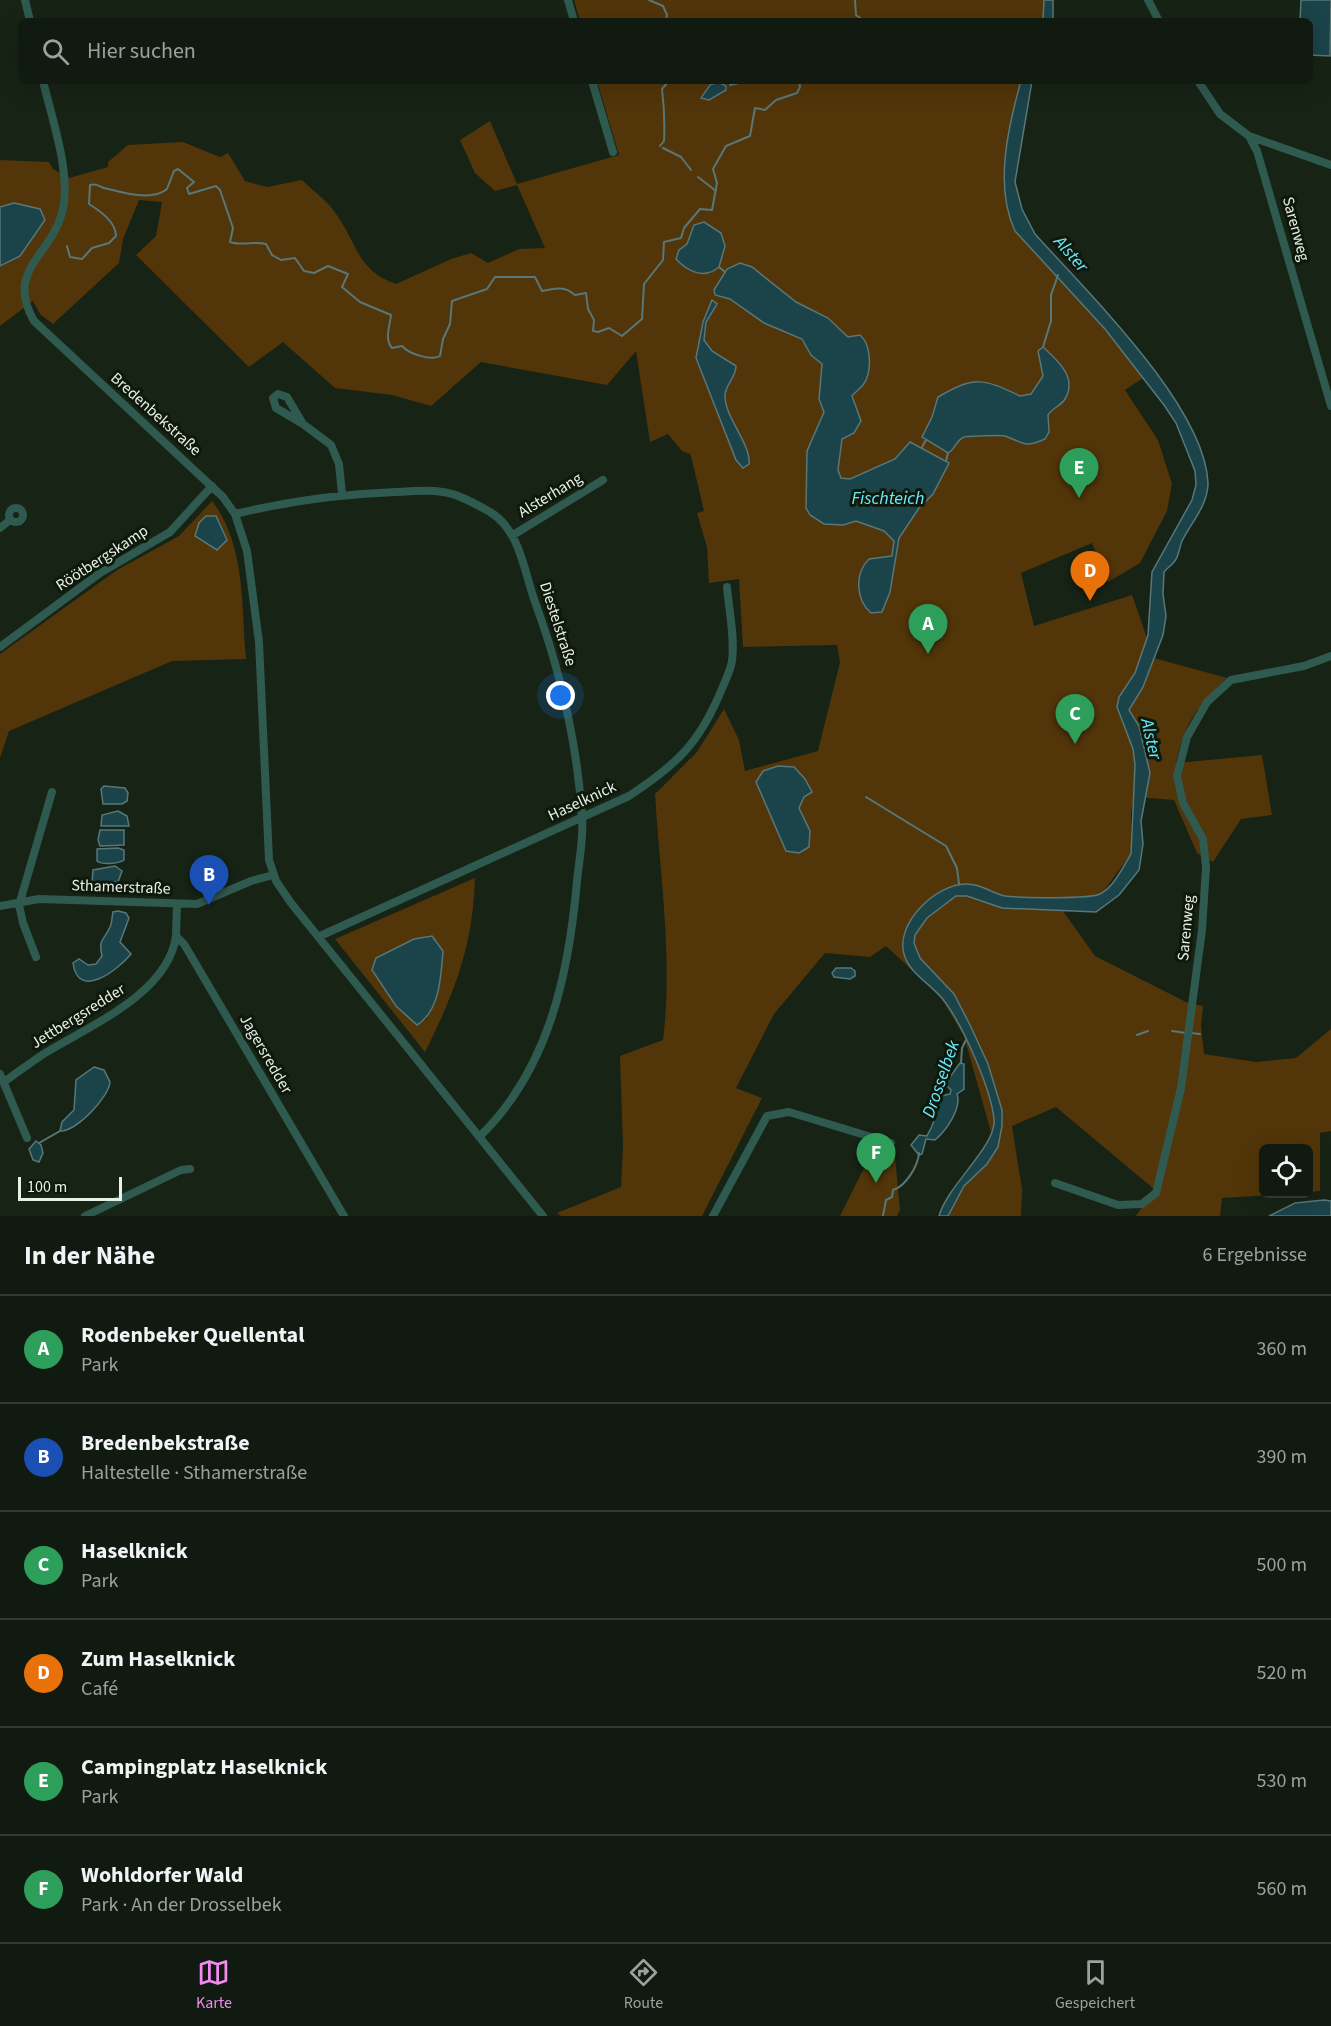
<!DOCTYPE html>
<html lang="de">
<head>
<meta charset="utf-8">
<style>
	:root { --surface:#111a10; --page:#1a2319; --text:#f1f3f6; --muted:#9ca19f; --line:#303830; --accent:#f38af1 }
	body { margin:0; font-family:"Source Sans 3",sans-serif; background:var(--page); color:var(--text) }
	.controls { position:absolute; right:18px; bottom:18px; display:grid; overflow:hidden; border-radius:9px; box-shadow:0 6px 24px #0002 }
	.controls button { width:54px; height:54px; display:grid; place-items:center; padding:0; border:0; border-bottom:2px solid var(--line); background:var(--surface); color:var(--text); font:30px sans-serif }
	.scale { position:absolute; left:18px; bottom:15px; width:104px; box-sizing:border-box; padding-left:6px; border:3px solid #e8f0e7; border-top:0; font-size:16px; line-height:21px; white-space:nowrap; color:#e8f0e7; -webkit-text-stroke:4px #0e190c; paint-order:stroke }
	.you { position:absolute; left:561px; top:696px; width:21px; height:21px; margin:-15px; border:4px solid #fff; border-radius:50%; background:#1a73e8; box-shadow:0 0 0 9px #1a73e833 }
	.badge { display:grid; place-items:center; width:39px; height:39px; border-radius:50%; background:var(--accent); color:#fff; font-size:20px; font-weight:700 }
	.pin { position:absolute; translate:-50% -50px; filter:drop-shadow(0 2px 3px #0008) }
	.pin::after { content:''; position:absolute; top:32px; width:21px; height:18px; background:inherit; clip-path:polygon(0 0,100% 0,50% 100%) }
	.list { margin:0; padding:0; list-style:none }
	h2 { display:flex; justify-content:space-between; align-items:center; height:78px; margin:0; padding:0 24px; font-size:26px }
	h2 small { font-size:20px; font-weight:400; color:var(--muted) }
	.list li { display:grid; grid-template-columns:39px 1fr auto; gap:18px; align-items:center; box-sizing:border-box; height:108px; padding:0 24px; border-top:2px solid var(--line) }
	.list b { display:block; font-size:22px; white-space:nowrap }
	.list p { margin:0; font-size:20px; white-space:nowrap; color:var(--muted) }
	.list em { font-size:20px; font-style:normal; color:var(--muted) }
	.icon { flex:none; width:33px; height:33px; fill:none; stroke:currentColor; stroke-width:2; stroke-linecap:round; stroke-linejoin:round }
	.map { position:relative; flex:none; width:1331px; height:1216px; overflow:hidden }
	.search { position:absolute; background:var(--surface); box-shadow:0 6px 24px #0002; left:18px; right:18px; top:18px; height:66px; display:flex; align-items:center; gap:15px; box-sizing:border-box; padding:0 21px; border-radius:9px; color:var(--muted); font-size:22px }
	.sheet { height:726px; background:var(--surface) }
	nav { display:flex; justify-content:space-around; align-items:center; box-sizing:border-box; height:84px; border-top:2px solid var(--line); background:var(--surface); font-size:16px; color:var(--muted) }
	nav a { display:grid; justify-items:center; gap:3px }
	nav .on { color:var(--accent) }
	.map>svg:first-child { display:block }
	.green { fill:#523509; fill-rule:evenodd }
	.water { fill:#1b434a; stroke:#587779; stroke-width:1.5 }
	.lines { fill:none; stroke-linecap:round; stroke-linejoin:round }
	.stream { stroke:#587779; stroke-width:2 }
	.minor { stroke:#2f5a4f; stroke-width:8 }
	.labels { text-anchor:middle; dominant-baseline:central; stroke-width:6; stroke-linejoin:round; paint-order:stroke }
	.street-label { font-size:16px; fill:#e8f0e7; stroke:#0e190c }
	.water-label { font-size:18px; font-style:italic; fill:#6beaff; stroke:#0e190c }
</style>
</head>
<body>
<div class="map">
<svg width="1331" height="1216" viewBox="0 0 1331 1216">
	<rect width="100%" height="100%" fill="#172315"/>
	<!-- green -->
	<path class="green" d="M574 0H1044L1043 21H580Z
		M597 81H1021C1008 127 994 187 1015 231L1105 329 1143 378 1125 390 1158 440 1172 484 1167 511 1140 563 1108 582 1092 543 1021 573 1034 626 1132 595 1154 658 1227 678C1197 706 1185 722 1176 763L1262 755 1272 815 1241 819 1213 862 1197 853 1174 800 1135 797 1131 812V854L1103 892 1089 897H1024L1063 911 1095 956 1186 1002 1203 1006 1201 1026 1204 1054 1256 1062 1296 1058 1331 1029V1131L1320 1133V1191L1309 1192 1308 1148H1264V1194H1287L1222 1198 1220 1216H1136L1154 1189 1056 1107 1012 1126 1022 1189 1021 1216H948L992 1136 964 1036 940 996 886 946 870 957 825 953 774 1014 736 1088 762 1098 702 1216H561L557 1213 621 1187 623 1147 620 1056 663 1040C673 958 660 876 655 794L697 752 724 709 739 740 745 771 818 751 840 662 837 645 743 647 739 579 709 583 707 547 697 513 704 511 692 460 690 454 682 451 668 434 650 442 636 351 607 385 481 362 431 406 392 395 335 388 283 342 249 367 136 255 156 236 162 202 139 200 123 239 119 263 53 324 40 314 33 301 0 326V266L4 265 27 246 45 220 14 203 0 207V160L49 162 53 169 69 178 108 167V162L128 145 183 142 220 157 228 153 245 181 267 187 302 180C313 191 328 201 336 214 357 242 357 271 396 284L451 259 471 253 488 263 519 249 545 248 517 185 495 191 475 173 460 140 490 121 517 184 619 155ZM763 771 812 792 804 796 798 808 810 831Z
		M212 501C246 545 241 606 246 659L172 661 9 731 0 758V654L117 570 179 536Z
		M475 878C473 946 455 992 425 1052L335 939ZM443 951 439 986 426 1020 396 1006 372 970Z
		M875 1146 895 1157 900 1210 897 1216H840Z"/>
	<!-- water -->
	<path class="water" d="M1044 0H1053V21H1043Z
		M1301 0H1331L1330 56 1310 55V21H1300Z
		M1021 81H1032L1015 182 1022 209 1035 234C1086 291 1205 406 1208 483 1208 505 1191 523 1182 541 1179 548 1179 557 1174 562 1171 566 1167 568 1164 572L1163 594 1166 616 1163 635 1143 687 1129 710 1139 726 1150 773 1141 821 1143 844 1139 870 1119 895 1096 912 1002 908 967 896H956L927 918 915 935 914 943 920 958 954 994 970 1025 988 1064 1002 1110V1126L998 1147 987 1164 964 1186 948 1216H939C948 1184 997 1146 994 1119 991 1089 963 1026 945 1002 933 985 909 974 904 954 895 923 937 883 967 884 982 884 991 893 1005 896 1019 898 1091 899 1100 894 1114 887 1123 867 1131 854L1135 765 1133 749 1117 707 1119 697 1135 673 1148 635 1152 572 1192 500 1196 485 1195 471 1176 423 1164 405 1105 329 1015 231C994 187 1008 127 1021 81Z
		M718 82 726 86V90L709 100 701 98 710 85Z
		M14 203 40 209 45 220 20 256 0 266V207Z
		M704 222 721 233 725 246 719 267C704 280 687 271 676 259L679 250 687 244 694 225Z
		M740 263 752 267 796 302 828 318 848 337 860 335C872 345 872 373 863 385 859 390 855 392 852 396L861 421 854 433 842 439 838 470 841 478 850 479 895 459 910 442 949 463 933 494 919 508 899 538 890 592 882 612 871 613C856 600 854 574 869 559L892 556 894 541 884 531 856 521 843 525 824 524 810 515 806 508 807 451 824 412 819 399 822 364 811 355 802 339 764 323 730 299 715 295 714 290 727 269Z
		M712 300 717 304 706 322 704 340 712 351 736 366C736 378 724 386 725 397 726 419 751 444 749 464L743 468 736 460 696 358 703 322Z
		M1043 347C1057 360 1078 377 1065 399 1061 406 1052 408 1048 415L1049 432 1045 439C1023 449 1023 442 1005 436 1003 435 967 436 964 437 956 440 955 450 948 453L922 437 932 417 938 397C974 376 983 378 1020 396L1031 394 1043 376 1038 351Z
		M206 516H216L227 540 217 550 195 536 199 523Z
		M778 766 794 767 805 779 812 792 804 797 799 808 810 831 809 847 799 853 786 851 756 782 763 771Z
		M104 786 125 788 128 793 127 801 122 804H103L101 789Z
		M118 811 127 816 129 826H101L102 815Z
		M100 830H124V845L100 846 98 840Z
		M118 848 124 850V860C118 864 102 865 97 861V849Z
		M115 866 122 871 118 882C109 880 102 888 92 883L93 870Z
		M118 911 126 913 129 918 120 942 131 954C118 970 78 1001 73 963L79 959 88 965 96 964 102 956C98 938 104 941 110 927 112 923 112 916 113 912Z
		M432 936 443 951C441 975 440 1011 417 1025L396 1006 372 970 376 958 414 939Z
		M836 968H851L855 971V976L850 979 834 977 832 973Z
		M960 1063 964 1064V1089L957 1094C962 1108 946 1131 935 1140L926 1139 922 1154 919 1155 911 1145 919 1135 927 1136C932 1126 937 1119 934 1106L940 1096 950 1094 951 1090 945 1084Z
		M94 1067 104 1070 110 1082C109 1097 76 1132 60 1131L62 1122 74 1110 76 1080Z
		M36 1141 41 1145 43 1153 39 1162 33 1160 29 1149Z
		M1324 1200 1331 1201V1216H1269L1295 1203Z"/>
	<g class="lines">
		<!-- stream -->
		<path class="stream" d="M649 0 663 6 667 15 666 21
			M855 0 856 15 864 21
			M730 85 739 83
			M660 146 664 141C665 123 664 106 662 89L669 81
			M663 148 681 157 691 170
			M698 177 716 191
			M67 246 70 257 82 259 92 248 109 243 116 236C116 222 100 211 89 204L90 185C97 183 98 186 104 188 122 192 151 202 167 189L174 171 178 169 194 182 187 188 189 194 216 186 220 190 233 228 230 242C241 246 254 241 266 244L272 255 281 260 295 258 304 271 314 273 328 266 348 274 342 287 360 302 391 315C390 326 384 339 392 348L402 346C409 354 431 361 440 356L443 339 450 324 452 301 487 289 495 277H535L542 291C555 288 566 286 575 295L586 293 588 309 594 320 593 331 598 332 609 328 622 336 642 319 644 284 663 260 664 242 681 238 684 228 700 209 712 210 717 183 713 169 726 146 750 136 755 108 765 110 776 100 797 93 800 87 799 81
			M719 267 725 272
			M1043 347 1051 321V295L1058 275
			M922 447 926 440
			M946 461 948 453
			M866 797 946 846 957 868 959 884
			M1172 1031 1186 1033
			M1191 1033 1200 1034
			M1137 1035 1148 1031
			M961 1063 962 1048 966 1040
			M39 1143 60 1131
			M883 1216 886 1200 892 1197 893 1190C906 1186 918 1166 919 1153"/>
		<!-- minor -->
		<path class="minor" d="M25 0 30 21
			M568 0 574 21
			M1148 0 1159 21
			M43 81C52 119 72 175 62 213 50 257 5 270 34 321L223 497 235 514 247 551 259 642 269 860 276 881 291 903 543 1216
			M592 81 613 152
			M1198 81 1220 114 1249 136 1257 151 1331 406
			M1249 136 1331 165
			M303 424 276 408 273 398 278 394 287 397 303 424 331 445 339 464 342 494
			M9 515a7 7 0 1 1 14 0a7 7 0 1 1-14 0Z
			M235 514C289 501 341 494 396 492 414 491 435 489 452 494 464 497 479 506 490 512 520 530 524 571 535 602 560 670 577 743 582 816 584 837 579 860 577 881 569 973 549 1070 479 1137
			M0 528 10 520
			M513 535 603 480
			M0 647 100 573 170 532 212 486
			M177 904 176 936 184 944 344 1216
			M0 906 39 899 197 904 251 881 273 875
			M320 936 629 796C676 765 699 744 721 691 725 681 730 672 732 661 735 637 729 611 727 587
			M36 957 23 923 19 905 52 792
			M0 1074 27 1138
			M4 1082C16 1073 29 1064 42 1055 86 1027 168 995 176 936
			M1055 1183 1118 1205 1142 1204 1156 1193 1181 1088 1202 930 1206 867 1203 839 1183 803 1177 776 1187 737 1207 702 1231 680 1304 666 1331 656
			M85 1216 181 1170 190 1169
			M713 1216 767 1116 789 1112 891 1143"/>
	</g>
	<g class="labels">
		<!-- street labels -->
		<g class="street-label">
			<text transform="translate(1296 229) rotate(75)">Sarenweg</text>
			<text transform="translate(156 414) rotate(42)">Bredenbekstraße</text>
			<text transform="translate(550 495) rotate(-31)">Alsterhang</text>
			<text transform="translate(102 558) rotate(-33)">Röötbergskamp</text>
			<text transform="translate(558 624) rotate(72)">Diestelstraße</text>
			<text transform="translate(582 801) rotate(-25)">Haselknick</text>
			<text transform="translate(121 887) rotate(2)">Sthamerstraße</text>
			<text transform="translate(1186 928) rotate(-85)">Sarenweg</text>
			<text transform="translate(78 1016) rotate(-32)">Jettbergsredder</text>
			<text transform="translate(266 1054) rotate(60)">Jagersredder</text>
		</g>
		<!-- water labels -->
		<g class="water-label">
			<text transform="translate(1071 254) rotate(49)">Alster</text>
			<text x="888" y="498">Fischteich</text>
			<text transform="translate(1151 739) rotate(77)">Alster</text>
			<text transform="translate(941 1079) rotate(-71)">Drosselbek</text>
		</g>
	</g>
</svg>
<div class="controls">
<button><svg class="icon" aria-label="locate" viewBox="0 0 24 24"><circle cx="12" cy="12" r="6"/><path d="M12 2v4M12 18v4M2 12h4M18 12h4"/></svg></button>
</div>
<div class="scale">100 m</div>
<div class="you"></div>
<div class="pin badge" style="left:928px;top:654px;background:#2e9e5b">A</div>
<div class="pin badge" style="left:209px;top:905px;background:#1a4fb4">B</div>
<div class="pin badge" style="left:1075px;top:744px;background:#2e9e5b">C</div>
<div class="pin badge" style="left:1090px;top:601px;background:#e8710a">D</div>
<div class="pin badge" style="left:1079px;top:498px;background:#2e9e5b">E</div>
<div class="pin badge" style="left:876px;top:1183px;background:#2e9e5b">F</div>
<div class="search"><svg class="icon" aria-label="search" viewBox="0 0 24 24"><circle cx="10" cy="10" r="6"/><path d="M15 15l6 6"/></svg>Hier suchen</div>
</div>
<section class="sheet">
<h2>In der Nähe<small>6 Ergebnisse</small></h2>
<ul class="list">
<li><span class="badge" style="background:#2e9e5b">A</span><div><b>Rodenbeker Quellental</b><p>Park</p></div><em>360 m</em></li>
<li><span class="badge" style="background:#1a4fb4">B</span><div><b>Bredenbekstraße</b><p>Haltestelle · Sthamerstraße</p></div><em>390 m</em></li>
<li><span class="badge" style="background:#2e9e5b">C</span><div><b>Haselknick</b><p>Park</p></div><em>500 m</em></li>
<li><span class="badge" style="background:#e8710a">D</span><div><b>Zum Haselknick</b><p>Café</p></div><em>520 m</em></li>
<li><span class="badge" style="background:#2e9e5b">E</span><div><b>Campingplatz Haselknick</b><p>Park</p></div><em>530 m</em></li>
<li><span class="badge" style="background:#2e9e5b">F</span><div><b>Wohldorfer Wald</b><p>Park · An der Drosselbek</p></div><em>560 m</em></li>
</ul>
</section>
<nav>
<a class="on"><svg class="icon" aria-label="map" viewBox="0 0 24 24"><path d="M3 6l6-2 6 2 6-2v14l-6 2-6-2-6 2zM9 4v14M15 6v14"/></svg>Karte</a>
<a><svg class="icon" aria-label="directions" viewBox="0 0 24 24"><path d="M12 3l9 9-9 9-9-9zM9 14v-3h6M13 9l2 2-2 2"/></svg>Route</a>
<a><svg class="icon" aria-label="saved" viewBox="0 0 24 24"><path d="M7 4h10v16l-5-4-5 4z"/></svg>Gespeichert</a>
</nav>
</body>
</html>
